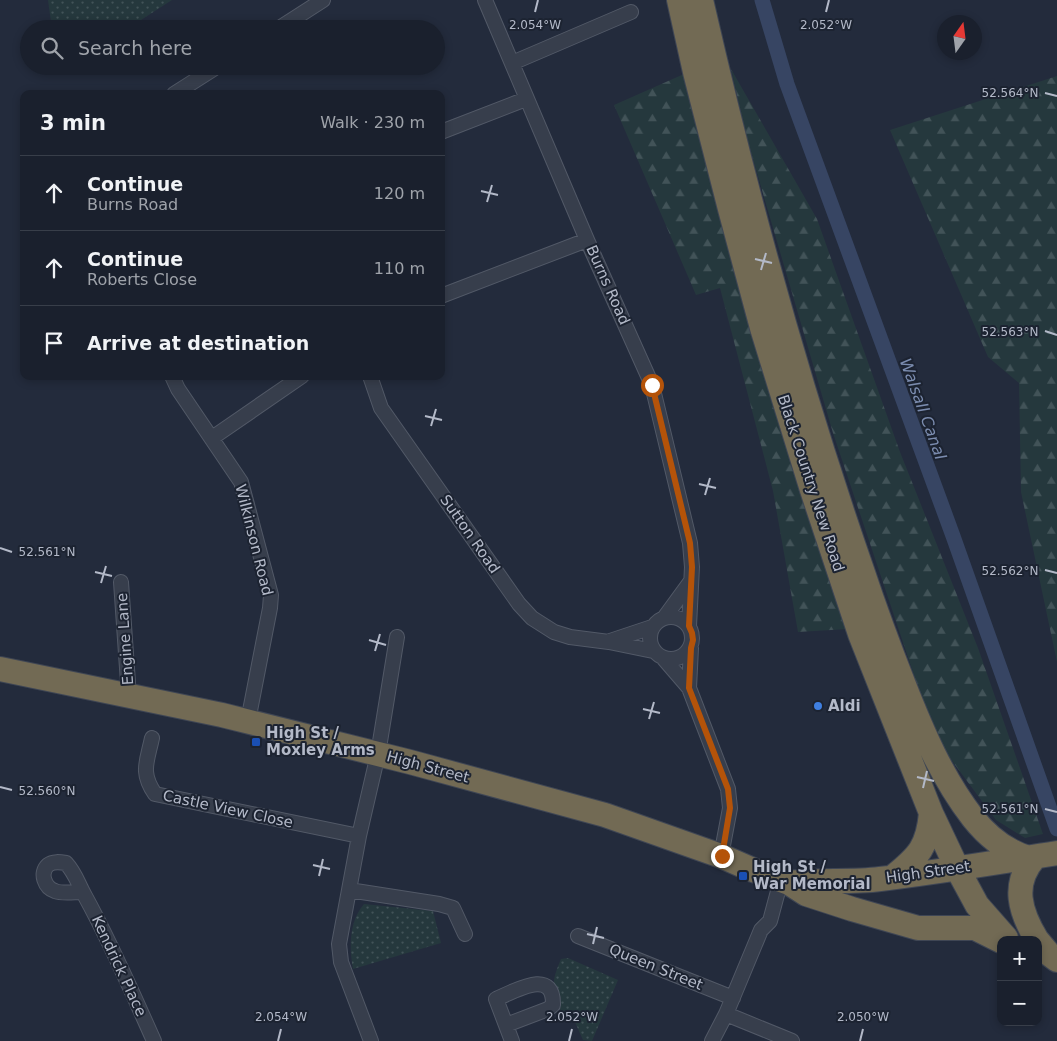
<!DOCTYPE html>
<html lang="en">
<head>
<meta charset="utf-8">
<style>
	:root { --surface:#1a202d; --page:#232835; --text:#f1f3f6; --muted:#9fa3aa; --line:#383e49 }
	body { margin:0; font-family:"DejaVu Sans",sans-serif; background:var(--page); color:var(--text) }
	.controls { position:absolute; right:15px; bottom:15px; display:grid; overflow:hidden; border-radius:10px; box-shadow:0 2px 8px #0003 }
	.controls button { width:45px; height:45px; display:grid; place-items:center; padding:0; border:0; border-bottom:1px solid var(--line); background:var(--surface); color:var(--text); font:25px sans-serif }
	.compass { position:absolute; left:937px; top:15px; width:45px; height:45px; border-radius:50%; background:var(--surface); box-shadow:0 2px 8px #0003; rotate:14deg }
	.stop { position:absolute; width:15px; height:15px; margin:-11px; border:4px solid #b45309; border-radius:50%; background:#fff }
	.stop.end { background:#b45309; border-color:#fff; box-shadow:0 1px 5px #0008 }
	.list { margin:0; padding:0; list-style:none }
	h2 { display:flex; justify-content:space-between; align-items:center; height:65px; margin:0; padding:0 20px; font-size:21px }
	h2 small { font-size:16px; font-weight:400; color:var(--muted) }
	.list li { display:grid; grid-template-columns:32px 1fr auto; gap:15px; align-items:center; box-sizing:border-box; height:75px; padding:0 20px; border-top:1px solid var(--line) }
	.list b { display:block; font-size:19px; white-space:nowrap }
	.list p { margin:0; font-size:16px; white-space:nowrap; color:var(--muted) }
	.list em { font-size:16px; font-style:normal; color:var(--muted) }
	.icon { flex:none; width:28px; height:28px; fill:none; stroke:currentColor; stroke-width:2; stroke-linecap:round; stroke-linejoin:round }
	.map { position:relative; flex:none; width:1057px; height:1041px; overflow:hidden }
	.search { position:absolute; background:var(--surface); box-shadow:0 2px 8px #0003; left:20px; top:20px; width:425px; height:55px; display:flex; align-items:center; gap:12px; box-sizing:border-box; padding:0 18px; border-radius:28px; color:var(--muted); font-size:19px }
	.panel { position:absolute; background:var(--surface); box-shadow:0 2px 8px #0003; left:20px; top:90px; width:425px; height:290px; border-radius:10px }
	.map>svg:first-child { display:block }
	.grass { fill:url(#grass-dots) }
	.forest { fill:url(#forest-firs) }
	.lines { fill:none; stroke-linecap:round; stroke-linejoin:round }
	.canal { stroke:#374563; stroke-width:15 }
	.street-casing { stroke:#525967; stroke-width:16 }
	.highway-casing { stroke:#3f4654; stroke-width:26 }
	.street { stroke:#373e4c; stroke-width:14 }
	.highway { stroke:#726a54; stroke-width:24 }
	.route { stroke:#b45309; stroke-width:6 }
	.ticks { fill:none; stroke:#b3b9c8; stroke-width:2 }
	.shop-dot { fill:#3f7fe0; stroke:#1c2331; stroke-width:2 }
	.transit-dot { fill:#1a4fb4; stroke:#1c2331; stroke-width:2 }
	.labels { text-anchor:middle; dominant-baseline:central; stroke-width:4; stroke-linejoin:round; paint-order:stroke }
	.street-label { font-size:15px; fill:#b3b9c8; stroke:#1c2331 }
	.poi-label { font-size:15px; font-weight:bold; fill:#b3b9c8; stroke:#1c2331; text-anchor:start }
	.water-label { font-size:16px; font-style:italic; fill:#7b8caf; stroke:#1c2331 }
	.ticks-label { font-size:12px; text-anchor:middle; fill:#b3b9c8; stroke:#1c2331; stroke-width:4; stroke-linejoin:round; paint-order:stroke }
</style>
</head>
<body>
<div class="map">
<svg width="1057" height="1041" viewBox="0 0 1057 1041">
	<defs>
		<pattern id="grass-dots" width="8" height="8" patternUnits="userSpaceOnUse" patternTransform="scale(1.25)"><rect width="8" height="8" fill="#25383d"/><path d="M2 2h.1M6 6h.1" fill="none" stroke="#425358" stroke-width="1.8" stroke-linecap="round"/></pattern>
		<pattern id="forest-firs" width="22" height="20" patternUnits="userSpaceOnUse" patternTransform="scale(1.25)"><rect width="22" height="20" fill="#25383d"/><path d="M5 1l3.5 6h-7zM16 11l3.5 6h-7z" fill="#425358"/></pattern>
	</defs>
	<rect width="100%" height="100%" fill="#232b3c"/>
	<!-- grass -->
	<path class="grass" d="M48 0H172L127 29H52Z
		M364 904 433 911 441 943 353 969C349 948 349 921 364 904Z
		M568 958 618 980 592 1041 583 1040 570 1011 561 1012C553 986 550 985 561 959Z"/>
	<!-- forest -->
	<path class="forest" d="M731 69 817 219 900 452 978 648 1043 834 1025 838 996 820 935 738 833 433 747 139Z
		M684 74 848 629 798 632 773 491 720 288 696 295 614 105Z
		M1057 76V662L1021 492 1019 383 988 357 890 130Z"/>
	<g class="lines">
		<!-- canal -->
		<path class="canal" d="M762 0 787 84 953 536 1057 829"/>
		<defs>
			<path id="street" d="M485 0 587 240 652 385 690 543 692 567 689 626
				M278 29 323 0
				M512 63 631 12
				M174 94 218 66
				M441 132 526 99
				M441 296 587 240
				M172 376 178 389 241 482 271 595 270 608 248 721
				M370 376 381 408 519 604 532 618 554 632 570 637 609 642 653 651
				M212 438 302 376
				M121 582 129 697
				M650 638a21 21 0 1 1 42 0a21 21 0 1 1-42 0Z
				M664 618 691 581
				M610 641 652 627
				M664 659 689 688 728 789 730 808 721 856
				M689 688 691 648
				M152 738C147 762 140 772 155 794L359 836
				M349 890 439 904 453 908 465 934
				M82 892C74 892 62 894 55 891 45 888 39 873 48 865 53 861 60 862 66 863 76 874 78 884 85 896 111 943 132 992 154 1041
				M578 936 733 998
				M726 1014 792 1041
				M506 1025 548 1009 553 1005C554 967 515 991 496 999L512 1041
				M371 1041 341 962 339 944 359 836 378 754 397 637
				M712 1041 726 1014 761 930 770 921 781 880"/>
			<path id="highway" d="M679 0 695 72 730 209 762 328 812 490 860 634 931 813 957 868 977 905 1006 938
				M701 0C745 192 797 383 862 570 875 609 889 647 904 685 922 731 942 778 973 818 988 837 1005 851 1029 858
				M0 669 222 715 410 762 605 815 721 856 753 870 789 883 806 894 852 909 918 928H975L1001 941
				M1035 857C1011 884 1020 912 1037 940
				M894 876C919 856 928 846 931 813
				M789 883C819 879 850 883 880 879 939 872 998 862 1057 853
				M1038 941 1049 954 1057 960"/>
		</defs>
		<!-- street casing -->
		<use href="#street" class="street-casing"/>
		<!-- highway casing -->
		<use href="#highway" class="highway-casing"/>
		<!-- street -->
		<use href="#street" class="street"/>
		<!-- highway -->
		<use href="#highway" class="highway"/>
	</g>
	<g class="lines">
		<!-- route -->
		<path class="route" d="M652 385 690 543 692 567 689 626 692 633 693 640 691 648 689 688 728 789 730 808 722 856"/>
	</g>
	<!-- ticks -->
	<path class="ticks" d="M535 12 538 0M826 12 829 0M1045 93 1057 96M481 191 498 195M487 202 492 185M755 259 772 263M761 270 766 253M1045 331 1057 335M425 416 442 420M431 426 436 409M699 484 716 488M705 495 710 478M0 548 12 552M1045 570 1057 573M95 572 112 576M101 583 106 566M369 640 386 645M375 651 380 634M643 709 660 713M649 719 654 702M917 777 934 781M0 787 12 790M923 788 927 771M1045 809 1057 812M313 865 330 869M319 876 323 859M587 934 604 938M593 944 597 927M278 1041 281 1029M569 1041 572 1029M860 1041 863 1029"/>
	<!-- markers -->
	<circle class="shop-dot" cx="818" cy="706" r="5"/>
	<g class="transit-dot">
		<rect x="251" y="737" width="10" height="10" rx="2.5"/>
		<rect x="738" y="871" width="10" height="10" rx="2.5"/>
	</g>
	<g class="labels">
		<!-- street labels -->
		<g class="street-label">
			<text transform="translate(608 285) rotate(66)">Burns Road</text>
			<text transform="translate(811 483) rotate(72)">Black Country New Road</text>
			<text transform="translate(470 534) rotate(55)">Sutton Road</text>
			<text transform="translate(254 540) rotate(76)">Wilkinson Road</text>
			<text transform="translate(125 639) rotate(-94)">Engine Lane</text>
			<text transform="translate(428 767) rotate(15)">High Street</text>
			<text transform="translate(228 809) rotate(12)">Castle View Close</text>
			<text transform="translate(928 872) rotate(-8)">High Street</text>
			<text transform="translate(119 966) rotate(65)">Kendrick Place</text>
			<text transform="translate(656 967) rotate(22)">Queen Street</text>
		</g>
		<!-- poi labels -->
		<g class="poi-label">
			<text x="828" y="706">Aldi</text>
			<text x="266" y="733">High St /<tspan x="266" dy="17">Moxley Arms</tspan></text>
			<text x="753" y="867">High St /<tspan x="753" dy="17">War Memorial</tspan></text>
		</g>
		<!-- water labels -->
		<g class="water-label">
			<text transform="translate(923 409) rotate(70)">Walsall Canal</text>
		</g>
	</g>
	<g class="ticks-label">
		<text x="535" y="29">2.054°W</text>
		<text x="826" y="29">2.052°W</text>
		<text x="1010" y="97">52.564°N</text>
		<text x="1010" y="336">52.563°N</text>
		<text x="47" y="556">52.561°N</text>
		<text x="1010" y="575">52.562°N</text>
		<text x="47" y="795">52.560°N</text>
		<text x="1010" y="813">52.561°N</text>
		<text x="281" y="1021">2.054°W</text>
		<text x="572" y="1021">2.052°W</text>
		<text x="863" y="1021">2.050°W</text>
	</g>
</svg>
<div class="controls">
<button>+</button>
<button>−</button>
</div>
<svg class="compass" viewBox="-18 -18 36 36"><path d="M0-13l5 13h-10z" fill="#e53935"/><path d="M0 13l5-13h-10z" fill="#9fa3aa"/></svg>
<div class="stop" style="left:652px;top:385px"></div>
<div class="stop end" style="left:722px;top:856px"></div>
<div class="search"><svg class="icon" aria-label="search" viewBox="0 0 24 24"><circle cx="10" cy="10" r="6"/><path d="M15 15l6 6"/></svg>Search here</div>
<section class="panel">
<h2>3 min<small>Walk · 230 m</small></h2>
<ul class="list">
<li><svg class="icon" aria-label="ahead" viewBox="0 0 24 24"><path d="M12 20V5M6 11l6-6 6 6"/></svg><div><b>Continue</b><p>Burns Road</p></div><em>120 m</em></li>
<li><svg class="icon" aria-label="ahead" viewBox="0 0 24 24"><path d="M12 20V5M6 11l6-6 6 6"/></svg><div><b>Continue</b><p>Roberts Close</p></div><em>110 m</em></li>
<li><svg class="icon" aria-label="arrive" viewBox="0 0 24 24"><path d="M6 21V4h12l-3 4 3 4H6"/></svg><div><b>Arrive at destination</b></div></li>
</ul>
</section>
</div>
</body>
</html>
